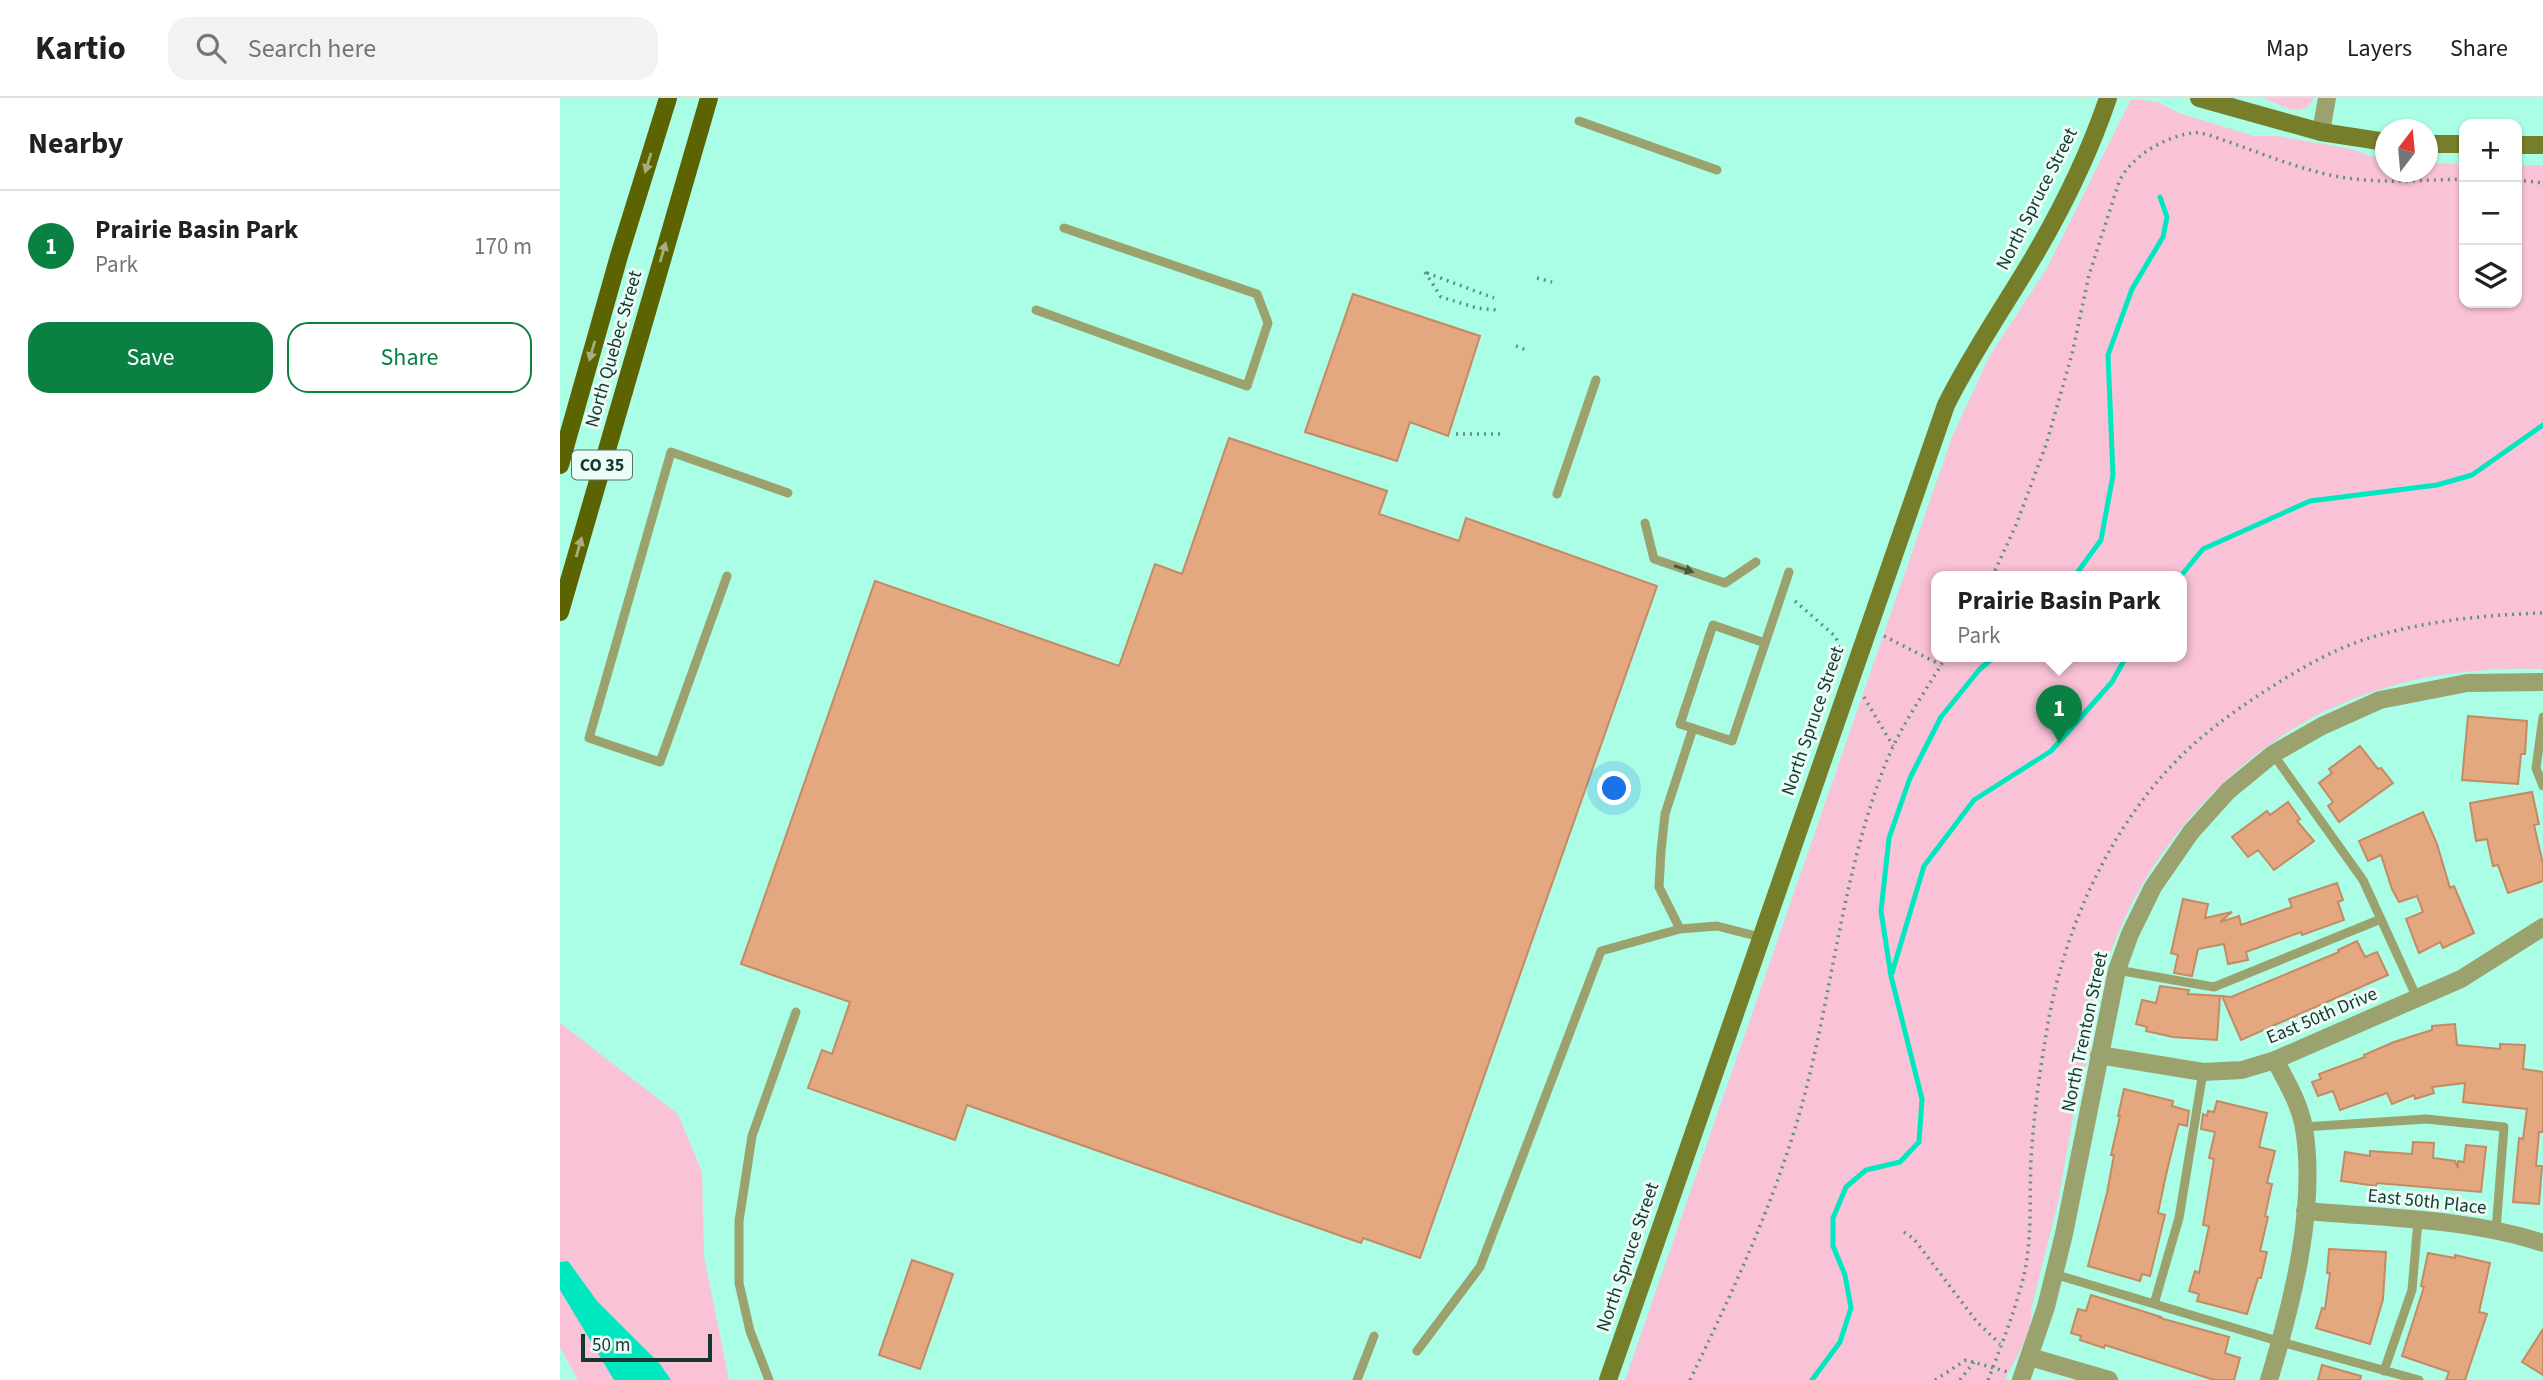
<!DOCTYPE html>
<html lang="en">
<head>
<meta charset="utf-8">
<style>
	:root { --surface:#fff; --page:#f2f2f2; --text:#202124; --muted:#757577; --line:#e0e0e0; --accent:#0b8043 }
	body { margin:0; font-family:"Source Sans 3",sans-serif; background:var(--page); color:var(--text) }
	.controls { position:absolute; right:21px; top:21px; display:grid; overflow:hidden; border-radius:14px; box-shadow:0 2px 5px #0004 }
	.controls button { width:63px; height:63px; display:grid; place-items:center; padding:0; border:0; border-bottom:2px solid var(--line); background:var(--surface); color:var(--text); font:35px sans-serif }
	.compass { position:absolute; left:1815px; top:21px; width:63px; height:63px; border-radius:50%; background:var(--surface); box-shadow:0 2px 5px #0004; rotate:16deg }
	.scale { position:absolute; left:21px; bottom:18px; width:131px; box-sizing:border-box; padding-left:7px; border:4px solid #14382f; border-top:0; font-size:19px; line-height:24px; white-space:nowrap; color:#14382f; -webkit-text-stroke:5px #ebfbf6; paint-order:stroke }
	.you { position:absolute; left:1055px; top:691px; width:24px; height:24px; margin:-18px; border:5px solid #fff; border-radius:50%; background:#1a73e8; box-shadow:0 0 0 10px #1a73e833 }
	.badge { display:grid; place-items:center; width:46px; height:46px; border-radius:50%; background:var(--accent); color:#fff; font-size:23px; font-weight:700 }
	.pin { position:absolute; translate:-50% -58px; filter:drop-shadow(0 2px 4px #0008) }
	.pin::after { content:''; position:absolute; top:37px; width:24px; height:21px; background:inherit; clip-path:polygon(0 0,100% 0,50% 100%) }
	.popup { position:absolute; left:1371px; top:473px; width:256px; height:91px; box-sizing:border-box; display:grid; place-content:center; border-radius:14px; background:var(--surface); filter:drop-shadow(0 2px 5px #0005); font-size:23px; white-space:nowrap; color:var(--muted) }
	.popup b { font-size:26px; color:var(--text) }
	.popup::after { content:''; position:absolute; left:50%; top:100%; margin-left:-14px; border:14px solid transparent; border-top-color:var(--surface) }
	.list { margin:0; padding:0; list-style:none }
	h2 { display:flex; justify-content:space-between; align-items:center; height:91px; margin:0; padding:0 28px; font-size:30px }
	h2 small { font-size:23px; font-weight:400; color:var(--muted) }
	.list li { display:grid; grid-template-columns:46px 1fr auto; gap:21px; align-items:center; box-sizing:border-box; height:112px; padding:0 28px; border-top:2px solid var(--line) }
	.list b { display:block; font-size:26px; white-space:nowrap }
	.list p { margin:0; font-size:23px; white-space:nowrap; color:var(--muted) }
	.list em { font-size:23px; font-style:normal; color:var(--muted) }
	.actions { display:flex; gap:14px; padding:21px 28px }
	.actions a { flex:1; padding:16px 0; border:2px solid var(--accent); border-radius:21px; text-align:center; font-size:24px; color:var(--accent) }
	.actions .main { background:var(--accent); color:#fff }
	.icon { flex:none; width:38px; height:38px; fill:none; stroke:currentColor; stroke-width:2; stroke-linecap:round; stroke-linejoin:round }
	.map { position:relative; flex:none; width:1983px; height:1282px; overflow:hidden }
	header { display:flex; align-items:center; gap:42px; box-sizing:border-box; height:98px; padding:0 35px; background:var(--surface); border-bottom:2px solid var(--line) }
	header strong { font-size:33px }
	nav { display:flex; gap:38px; margin-inline-start:auto; font-size:24px }
	.search { width:490px; height:63px; background:var(--page); display:flex; align-items:center; gap:18px; box-sizing:border-box; padding:0 24px; border-radius:21px; color:var(--muted); font-size:26px }
	main { display:flex }
	aside { flex:1; background:var(--surface) }
	.map>svg:first-child { display:block }
	.green { fill:#fac2d7; fill-rule:evenodd }
	.water { fill:#00e8c0 }
	.lines { fill:none; stroke-linecap:round; stroke-linejoin:round }
	.stream { stroke:#00e8c0; stroke-width:5 }
	.building { fill:#e4a880; stroke:#c58a64; stroke-width:2 }
	.path { stroke:#599483; stroke-width:3.5; stroke-dasharray:2 5; stroke-linecap:butt }
	.lane { stroke:#9ba26e; stroke-width:9 }
	.street { stroke:#9ba26e; stroke-width:18 }
	.secondary { stroke:#767e2a; stroke-width:18 }
	.primary { stroke:#5c6301; stroke-width:18 }
	.oneway { fill:#a4af7c }
	.oneway2 { fill:#435d45 }
	.labels { text-anchor:middle; dominant-baseline:central; stroke-width:6; stroke-linejoin:round; paint-order:stroke }
	.shield { fill:#ebfbf6; stroke:#54726b; stroke-width:2 }
	.shield-label { font-size:18px; font-weight:bold; fill:#14382f }
	.street-label { font-size:19px; fill:#14382f; stroke:#ebfbf6 }
</style>
</head>
<body>
<header>
<strong>Kartio</strong>
<div class="search"><svg class="icon" aria-label="search" viewBox="0 0 24 24"><circle cx="10" cy="10" r="6"/><path d="M15 15l6 6"/></svg>Search here</div>
<nav><a>Map</a><a>Layers</a><a>Share</a></nav>
</header>
<main>
<aside>
<h2>Nearby<small></small></h2>
<ul class="list">
<li><span class="badge">1</span><div><b>Prairie Basin Park</b><p>Park</p></div><em>170 m</em></li>
</ul>
<div class="actions"><a class="main">Save</a><a>Share</a></div>
</aside>
<div class="map">
<svg width="1983" height="1282" viewBox="0 0 1983 1282">
	<rect width="100%" height="100%" fill="#a9fee5"/>
	<!-- green -->
	<path class="green" d="M1703 0H1754C1741 24 1721 6 1703 0Z
		M1574 1 1598 4 1619 15 1694 38H1718L1791 51 1816 60 1825 61 1826 74H1868V65L1904 66V205H1957V67H1983V571C1914 569 1845 578 1781 606 1689 645 1605 731 1564 822 1555 843 1533 892 1537 913L1522 985 1518 990 1498 1104 1471 1212C1473 1235 1455 1261 1445 1282H1065L1392 339 1429 259 1487 170 1570 3ZM1376 479H1622V559H1376Z
		M0 925 118 1016 142 1074 144 1158 169 1282H18L0 1249Z"/>
	<!-- water -->
	<path class="water" d="M8 1163 37 1203 100 1266 111 1282H54L0 1192V1164Z"/>
	<g class="lines">
		<!-- stream -->
		<path class="stream" d="M1514 479 1541 442 1553 377 1548 257 1572 191 1603 139 1607 119 1600 99
			M1620 479 1643 451 1750 403 1877 387 1912 377 1983 327
			M1332 875 1364 768 1414 702 1491 653 1552 584 1566 559
			M1252 1282 1280 1244 1291 1210 1285 1177 1273 1148V1120L1286 1089 1306 1072 1340 1064 1359 1044 1362 1001 1331 878 1321 813 1329 740 1350 680 1381 619 1419 572 1434 559"/>
	</g>
	<!-- building -->
	<path class="building" d="M793 196 920 238 888 338 850 324 837 363 745 334Z
		M669 340 827 393 819 416 899 443 906 420 1097 488 860 1160 803 1140 801 1145 407 1007 395 1042 248 990 262 952 272 956 290 904 181 866 315 483 559 568 595 466 622 476Z
		M1908 618 1967 623 1965 656H1961L1958 686 1902 682Z
		M1800 648 1818 671 1821 670 1833 685 1779 724 1768 708 1773 704 1759 685 1772 675 1769 671Z
		M1972 694 1979 726 1974 727 1983 766V783L1948 795 1938 767 1933 768 1927 741 1916 743 1910 705Z
		M1728 704 1740 721 1737 723 1754 743 1714 772 1698 752 1688 759 1672 739 1707 713 1710 717Z
		M1863 714 1877 746 1890 790 1894 788 1914 835 1883 850 1880 844 1859 855 1846 821 1863 814 1857 798 1839 804 1832 791 1821 757 1808 763 1799 743Z
		M1777 785 1783 802 1778 804 1784 822 1742 837 1741 834 1686 854 1688 862 1668 866 1664 846 1638 851 1632 878 1614 875 1618 857 1611 855 1623 801 1648 806 1645 820 1672 814 1660 824 1679 818 1681 827 1732 809 1729 801Z
		M1797 843 1805 859 1817 854 1828 877 1681 942 1662 898 1671 899 1779 854 1778 852Z
		M1600 888 1629 892 1628 896 1660 898 1657 942 1613 939 1586 933 1587 929 1576 926 1582 902 1596 905Z
		M1895 926 1897 947 1940 951V946L1965 947 1963 971 1983 974V1034H1979L1976 1068H1982L1979 1106 1953 1104 1959 1040 1963 1041 1967 1011 1903 1004 1905 985 1872 989 1874 995 1855 1001 1854 997 1832 1006 1827 995 1780 1012 1773 993 1758 998 1752 984 1761 981 1759 976 1805 959 1804 957 1834 944 1872 932V928Z
		M1564 991 1613 1003 1612 1008 1629 1013 1627 1028 1619 1026 1617 1032 1606 1077 1598 1115 1605 1117 1594 1162 1590 1178 1582 1176 1580 1183 1528 1168 1547 1095 1554 1057H1551L1560 1018H1558Z
		M1657 1003 1707 1015 1699 1049 1715 1053 1707 1085 1712 1086 1705 1118 1708 1119 1700 1153 1707 1154 1701 1180H1698L1687 1216 1637 1203 1639 1196 1629 1193 1635 1173 1639 1175 1649 1128 1643 1127 1654 1061 1649 1060 1655 1034 1641 1031 1643 1016 1647 1018 1648 1013 1654 1014Z
		M1853 1044 1874 1045 1873 1060 1895 1063 1898 1070V1063L1904 1064 1906 1047 1926 1049 1921 1094 1817 1085 1816 1088 1781 1083 1785 1054 1810 1058V1053L1852 1056Z
		M1769 1151 1826 1154 1823 1201 1810 1246 1756 1230 1762 1210 1765 1211 1770 1175H1767Z
		M1868 1155 1895 1160V1157L1930 1165 1919 1214 1927 1216 1905 1282H1886L1889 1274 1842 1258 1864 1189 1861 1188Z
		M352 1162 393 1176 360 1271 319 1257Z
		M1531 1197 1601 1219 1600 1220 1669 1239 1665 1255 1680 1260 1674 1282H1654L1545 1247 1544 1250 1520 1242 1521 1238 1511 1235 1518 1211 1526 1213Z
		M1983 1231V1277L1962 1264Z
		M1762 1267 1801 1278 1800 1282H1758Z"/>
	<g class="lines">
		<!-- path -->
		<path class="path" d="M1957 82 1983 85
			M865 174 881 199 917 210 937 212
			M867 175 934 200
			M977 180 992 184
			M956 248 969 253
			M896 336H940
			M1432 479 1456 427 1486 347 1512 256 1529 177 1559 84C1570 59 1604 39 1632 35 1641 33 1654 39 1663 42 1699 54 1733 69 1770 77 1815 87 1859 82 1904 81
			M1235 503 1276 539 1279 551
			M1324 538 1381 567
			M1304 599 1333 648
			M1344 1134 1354 1141 1417 1224 1440 1246
			M1130 1282C1174 1191 1216 1101 1243 1003 1272 895 1282 781 1322 675 1337 633 1363 597 1386 559
			M1375 1282 1406 1262 1448 1274
			M1400 1282 1414 1264
			M1428 1282C1441 1249 1454 1215 1463 1181 1474 1137 1468 1091 1472 1047 1475 1007 1481 965 1488 925 1506 823 1556 715 1635 645 1659 624 1686 605 1713 588 1741 570 1771 553 1803 542 1861 523 1923 517 1983 515"/>
		<!-- lane -->
		<path class="lane" d="M1019 23 1157 72
			M476 212 687 288 708 225 697 196 504 130
			M997 396 1036 282
			M1085 425 1094 461 1165 485 1196 464
			M167 478 100 664 29 640 111 354 228 395
			M1205 545 1153 527 1120 626 1172 643 1221 498 1229 474
			M1983 619 1976 670 1983 688
			M1713 656 1803 782 1857 900
			M1120 831 1099 789 1101 753 1105 716 1133 630
			M1557 872 1654 889 1821 821
			M1744 1029 1866 1021 1944 1029 1936 1132
			M1494 1176 1721 1244 1859 1282
			M1594 1206 1619 1120 1643 974
			M857 1253 920 1169 1041 853 1120 831 1157 828 1200 839
			M1824 1273 1852 1192 1858 1123
			M209 1282 190 1233 179 1185V1123L192 1038 236 914
			M797 1282 814 1238"/>
		<!-- street -->
		<path class="street" d="M1761 34 1767 0
			M1539 957 1643 974 1682 972 1715 962 1901 881 1983 829
			M1745 1113C1823 1120 1908 1120 1983 1145
			M1470 1259 1549 1282
			M1461 1282 1486 1209 1504 1136 1557 872 1570 836 1593 789 1631 734 1668 693 1713 656 1762 628 1820 602 1907 585 1983 584
			M1709 1282C1732 1206 1757 1110 1744 1030 1740 1006 1726 983 1715 962"/>
		<!-- secondary -->
		<path class="secondary" d="M1639 0 1761 34 1826 44
			M1868 46H1904
			M1957 47H1983
			M1048 1282 1386 307C1412 255 1444 209 1473 160 1503 109 1529 56 1548 0"/>
		<!-- primary -->
		<path class="primary" d="M0 367 59 158 108 0
			M0 514 149 0"/>
	</g>
	<!-- one-way arrows -->
	<defs><path id="oneway-solid" d="M-6-.8H1V-3.2L6.5 0L1 3.2V.8H-6Z" transform="scale(1.75)"/></defs>
	<g class="oneway">
		<use href="#oneway-solid" transform="translate(88 65) rotate(107)"/>
		<use href="#oneway-solid" transform="translate(103 154) rotate(-74)"/>
		<use href="#oneway-solid" transform="translate(32 253) rotate(106)"/>
		<use href="#oneway-solid" transform="translate(19 449) rotate(-74)"/>
	</g>
	<use class="oneway2" href="#oneway-solid" transform="translate(1124 471) rotate(19)"/>
	<g class="labels">
		<!-- shield labels -->
		<rect class="shield" x="12" y="352.5" width="60" height="29" rx="5"/>
		<g class="shield-label">
			<text x="42" y="367">CO 35</text>
		</g>
		<!-- street labels -->
		<g class="street-label">
			<text transform="translate(1477 101) rotate(-63)">North Spruce Street</text>
			<text transform="translate(54 251) rotate(-74)">North Quebec Street</text>
			<text transform="translate(1253 623) rotate(-71)">North Spruce Street</text>
			<text transform="translate(1762 918) rotate(-23)">East 50th Drive</text>
			<text transform="translate(1525 934) rotate(-78)">North Trenton Street</text>
			<text transform="translate(1867 1104) rotate(6)">East 50th Place</text>
			<text transform="translate(1068 1159) rotate(-71)">North Spruce Street</text>
		</g>
	</g>
</svg>
<div class="controls">
<button>+</button>
<button>−</button>
<button><svg class="icon" aria-label="layers" viewBox="0 0 24 24"><path d="M12 4l9 5-9 5-9-5zM3 14l9 5 9-5"/></svg></button>
</div>
<svg class="compass" viewBox="-18 -18 36 36"><path d="M0-13l5 13h-10z" fill="#e53935"/><path d="M0 13l5-13h-10z" fill="#757577"/></svg>
<div class="scale">50 m</div>
<div class="you"></div>
<div class="pin badge" style="left:1499px;top:645px">1</div>
<div class="popup"><b>Prairie Basin Park</b>Park</div>
</div>
</main>
</body>
</html>
